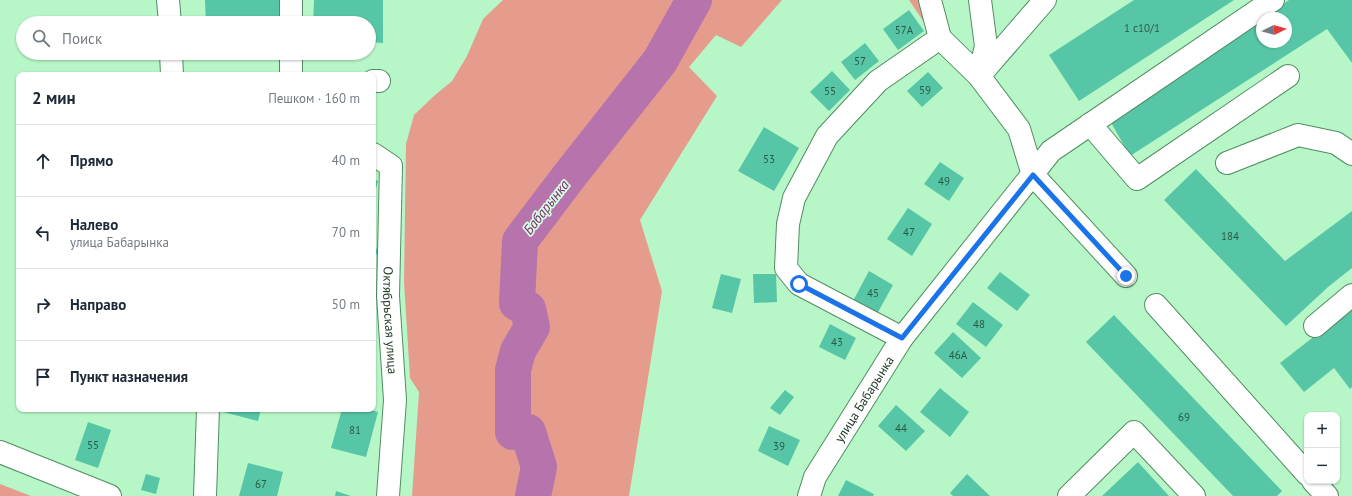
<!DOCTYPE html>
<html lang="ru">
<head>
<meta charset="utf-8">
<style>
	:root { --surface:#fff; --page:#f2f2f3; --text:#1f2937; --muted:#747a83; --line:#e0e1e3 }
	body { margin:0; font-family:"PT Sans",sans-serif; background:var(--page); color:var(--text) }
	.controls { position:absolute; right:12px; bottom:12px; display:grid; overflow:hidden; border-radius:8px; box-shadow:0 1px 3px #0004 }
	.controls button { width:36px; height:36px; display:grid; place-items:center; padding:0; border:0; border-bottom:1px solid var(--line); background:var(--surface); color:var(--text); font:20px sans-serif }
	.compass { position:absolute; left:1256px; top:12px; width:36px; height:36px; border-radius:50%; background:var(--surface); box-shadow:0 1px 3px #0004; rotate:85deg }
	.stop { position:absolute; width:12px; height:12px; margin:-9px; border:3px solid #1a73e8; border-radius:50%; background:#fff }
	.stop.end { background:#1a73e8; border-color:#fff; box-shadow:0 1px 4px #0008 }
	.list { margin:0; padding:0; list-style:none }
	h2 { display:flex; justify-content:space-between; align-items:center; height:52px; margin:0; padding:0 16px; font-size:17px }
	h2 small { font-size:13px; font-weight:400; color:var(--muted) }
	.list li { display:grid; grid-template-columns:26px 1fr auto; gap:12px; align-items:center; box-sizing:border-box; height:72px; padding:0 16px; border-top:1px solid var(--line) }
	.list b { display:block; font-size:15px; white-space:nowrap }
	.list p { margin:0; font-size:13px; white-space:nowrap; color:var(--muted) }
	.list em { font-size:13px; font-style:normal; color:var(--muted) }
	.icon { flex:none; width:22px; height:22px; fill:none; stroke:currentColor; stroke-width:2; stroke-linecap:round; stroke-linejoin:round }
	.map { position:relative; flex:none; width:1352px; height:496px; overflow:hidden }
	.search { position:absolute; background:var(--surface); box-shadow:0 1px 3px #0004; left:16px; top:16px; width:360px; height:44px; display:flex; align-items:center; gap:10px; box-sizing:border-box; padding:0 14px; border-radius:22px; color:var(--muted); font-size:15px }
	.panel { position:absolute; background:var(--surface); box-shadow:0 1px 3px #0004; left:16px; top:72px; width:360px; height:340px; border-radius:8px }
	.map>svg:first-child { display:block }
	.green { fill:#e69c8d }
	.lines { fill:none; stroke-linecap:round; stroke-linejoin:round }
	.river { stroke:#b673ac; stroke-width:36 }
	.building { fill:#56c6a7 }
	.minor-casing { stroke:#508d62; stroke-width:24 }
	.minor { stroke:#fff; stroke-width:22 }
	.route { stroke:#1a73e8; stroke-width:5 }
	.labels { text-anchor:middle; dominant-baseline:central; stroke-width:3.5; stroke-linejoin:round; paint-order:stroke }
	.number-label { font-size:11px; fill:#2b5b45 }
	.street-label { font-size:13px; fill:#1d3724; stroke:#d7fde0 }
	.water-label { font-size:14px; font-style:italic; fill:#7a2a72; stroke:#d7fde0 }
</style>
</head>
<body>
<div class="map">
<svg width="1352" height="496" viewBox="0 0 1352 496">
	<rect width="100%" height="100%" fill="#b7f7c7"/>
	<!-- green -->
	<path class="green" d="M503 0H782L741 47 716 35 689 67 717 96 640 220 662 291 629 496H412L419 392 410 378 404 282 406 144 414 115 435 95 452 81 467 56 483 19Z
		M909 0H925L930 31Z
		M0 484 31 496H0Z"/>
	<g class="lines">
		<!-- river -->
		<path class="river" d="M533 496 539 467 528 432H513V370L518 351 532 327 528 309 517 303 520 241 570 175 660 61 694 0"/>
	</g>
	<!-- building -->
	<path class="building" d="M205 0H282L283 23H206Z
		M314 0H383V43L369 42V23H313Z
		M1134 0H1234L1079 101 1049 55Z
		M1289 0H1352V63L1327 29 1130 156 1109 119 1262 18V42H1286V18H1262Z
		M909 10 924 31 898 50 883 29Z
		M865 43 879 61 855 80 841 62Z
		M832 71 850 90 829 111 810 92Z
		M928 72 943 88 922 107 907 91Z
		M764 127 799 148 774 191 738 171Z
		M940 162 964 178 949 201 924 184Z
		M1196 169 1285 261 1352 211V268L1328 287 1286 326 1164 200Z
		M373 179 378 181 373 199Z
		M908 208 932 224 912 256 887 239Z
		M373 248 378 249 373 266Z
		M869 271 893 285 877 314 853 301Z
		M1000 272 1030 295 1017 311 987 288Z
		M721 274 741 279 732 313 712 308Z
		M753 274H776L777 302 754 303Z
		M973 302 1003 325 986 347 956 324Z
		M1352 307V387L1350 389 1334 368 1304 392 1280 363Z
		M1114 315 1282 491 1277 496H1233L1086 342Z
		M830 324 856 338 845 360 819 347Z
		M953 332 981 358 962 378 934 353Z
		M940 388 969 412 950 437 920 412Z
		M785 390 794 397 780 415 770 408Z
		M896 405 925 431 906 451 878 426Z
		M223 409H261L258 421 223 412Z
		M342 409H368L378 412 366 457 331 448Z
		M88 422 111 430 98 468 75 460Z
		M769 426 800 440 788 466 758 451Z
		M1138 462 1169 496H1102Z
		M248 463 283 472 277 496H239Z
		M146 474 160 478 156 494 141 490Z
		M967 474 990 496H953L950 493Z
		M846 480 874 494 873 496H838Z
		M336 491 351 496H335Z"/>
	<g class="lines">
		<defs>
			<g id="minor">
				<path d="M168 0 170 23"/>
				<path d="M291 0V23"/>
				<path d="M930 0 940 38"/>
				<path d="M171 53 172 75"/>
				<path d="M291 53V75"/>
				<path d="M979 75 986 46 980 0"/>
				<path d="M979 76 1045 0"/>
				<path d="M373 81H379"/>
				<path d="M1090 124 1137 179 1288 76"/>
				<path id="s1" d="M373 154 391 166 388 296 395 400 388 496"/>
				<path d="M1227 163 1298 135 1336 143 1352 154"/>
				<path d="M1156 305 1307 474"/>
				<path d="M1315 326 1352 295"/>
				<path d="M902 338 799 284 786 268 788 224 794 198 827 136 878 81 940 38 979 76 1019 129 1033 175 1126 276"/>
				<path d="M0 452 110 496"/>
				<path d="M1313 481 1327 496"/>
				<path d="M205 496 208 409"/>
				<path id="s2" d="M809 496 815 477 902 338 1051 151 1273 0"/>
				<path d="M1069 496 1134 432 1194 496"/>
			</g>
		</defs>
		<!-- minor casing -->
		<use href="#minor" class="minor-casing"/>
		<!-- minor -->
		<use href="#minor" class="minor"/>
	</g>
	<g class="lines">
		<!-- route -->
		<path class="route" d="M799 284 902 338 1033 175 1126 276"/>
	</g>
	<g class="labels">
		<!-- number labels -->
		<g class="number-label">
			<text x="1142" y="28">1 с10/1</text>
			<text x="904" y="30">57А</text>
			<text x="860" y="61">57</text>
			<text x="925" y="90">59</text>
			<text x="830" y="91">55</text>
			<text x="769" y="159">53</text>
			<text x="944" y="181">49</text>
			<text x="909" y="232">47</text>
			<text x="1230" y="236">184</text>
			<text x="873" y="293">45</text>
			<text x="979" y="324">48</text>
			<text x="837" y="342">43</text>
			<text x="958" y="355">46А</text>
			<text x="1184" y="417">69</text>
			<text x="901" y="428">44</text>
			<text x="355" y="430">81</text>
			<text x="93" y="445">55</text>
			<text x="779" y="446">39</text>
			<text x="261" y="484">67</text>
		</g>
		<!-- street labels -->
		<g class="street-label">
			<text stroke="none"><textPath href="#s1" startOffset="176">Октябрьская улица</textPath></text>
			<text stroke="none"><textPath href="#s2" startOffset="112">улица Бабарынка</textPath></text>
		</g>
		<!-- water labels -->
		<g class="water-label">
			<text transform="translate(546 207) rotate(-52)">Бабарынка</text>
		</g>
	</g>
</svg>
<div class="controls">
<button>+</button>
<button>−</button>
</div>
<svg class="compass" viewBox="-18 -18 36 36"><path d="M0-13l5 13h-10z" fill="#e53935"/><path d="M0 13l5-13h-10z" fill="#747a83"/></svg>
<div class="stop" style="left:799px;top:284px"></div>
<div class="stop end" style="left:1126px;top:276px"></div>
<div class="search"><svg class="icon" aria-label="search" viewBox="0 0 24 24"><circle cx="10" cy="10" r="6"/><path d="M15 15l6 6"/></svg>Поиск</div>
<section class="panel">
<h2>2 мин<small>Пешком · 160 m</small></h2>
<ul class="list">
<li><svg class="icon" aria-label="ahead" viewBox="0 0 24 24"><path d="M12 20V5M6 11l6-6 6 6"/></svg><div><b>Прямо</b></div><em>40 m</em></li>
<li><svg class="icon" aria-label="left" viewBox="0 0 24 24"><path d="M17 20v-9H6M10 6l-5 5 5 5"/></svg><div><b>Налево</b><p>улица Бабарынка</p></div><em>70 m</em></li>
<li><svg class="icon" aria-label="right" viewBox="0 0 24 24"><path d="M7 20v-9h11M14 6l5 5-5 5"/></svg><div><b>Направо</b></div><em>50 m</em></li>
<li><svg class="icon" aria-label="arrive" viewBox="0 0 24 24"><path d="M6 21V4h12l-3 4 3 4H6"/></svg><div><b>Пункт назначения</b></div></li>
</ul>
</section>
</div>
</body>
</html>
